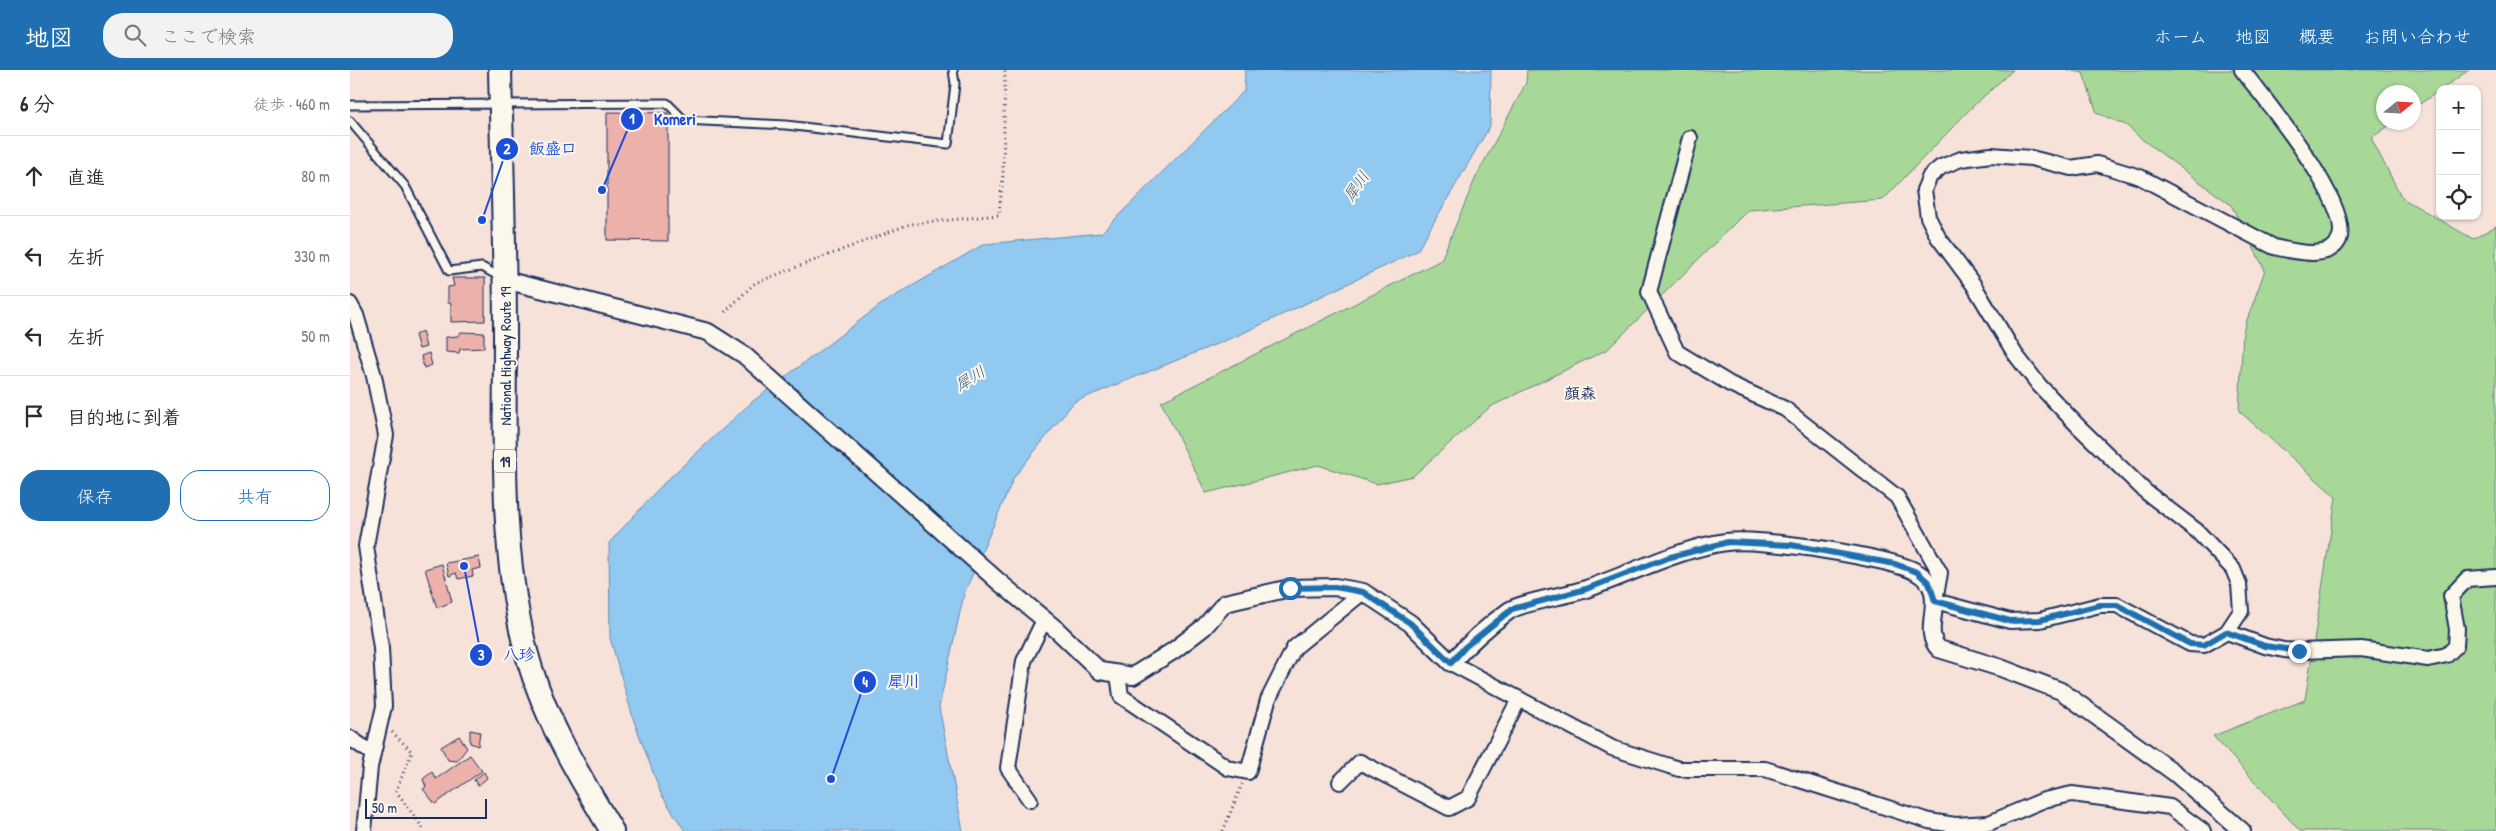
<!DOCTYPE html>
<html lang="ja">
<head>
<meta charset="utf-8">
<style>
	:root { --surface:#fff; --page:#f2f2f3; --text:#2b2b33; --muted:#7c7c81; --line:#e1e1e2; --accent:#1f6fb2 }
	body { margin:0; font-family:"Patrick Hand","Klee One",sans-serif; background:var(--page); color:var(--text) }
	.controls { position:absolute; right:15px; top:15px; display:grid; overflow:hidden; border-radius:10px; box-shadow:0 1px 4px #0004 }
	.controls button { width:45px; height:45px; display:grid; place-items:center; padding:0; border:0; border-bottom:1px solid var(--line); background:var(--surface); color:var(--text); font:25px sans-serif }
	.compass { position:absolute; left:2026px; top:15px; width:45px; height:45px; border-radius:50%; background:var(--surface); box-shadow:0 1px 4px #0004; rotate:72deg }
	.scale { position:absolute; left:15px; bottom:12px; width:122px; box-sizing:border-box; padding-left:5px; border:2px solid #1b2f5e; border-top:0; font-size:14px; line-height:18px; white-space:nowrap; color:#1b2f5e; -webkit-text-stroke:4px #fbf7ec; paint-order:stroke }
	.stop { position:absolute; width:15px; height:15px; margin:-11px; border:4px solid #1f6fb2; border-radius:50%; background:#fff }
	.stop.end { background:#1f6fb2; border-color:#fff; box-shadow:0 1px 5px #0008 }
	.list { margin:0; padding:0; list-style:none }
	h2 { display:flex; justify-content:space-between; align-items:center; height:65px; margin:0; padding:0 20px; font-size:21px }
	h2 small { font-size:16px; font-weight:400; color:var(--muted) }
	.list li { display:grid; grid-template-columns:32px 1fr auto; gap:15px; align-items:center; box-sizing:border-box; height:80px; padding:0 20px; border-top:1px solid var(--line) }
	.list b { display:block; font-size:19px; white-space:nowrap }
	.list em { font-size:16px; font-style:normal; color:var(--muted) }
	.actions { display:flex; gap:10px; padding:15px 20px }
	.actions a { flex:1; padding:11px 0; border:1px solid var(--accent); border-radius:20px; text-align:center; font-size:18px; color:var(--accent) }
	.actions .main { background:var(--accent); color:#fff }
	.icon { flex:none; width:28px; height:28px; fill:none; stroke:currentColor; stroke-width:2; stroke-linecap:round; stroke-linejoin:round }
	.map { position:relative; flex:none; width:2146px; height:761px; overflow:hidden }
	header { display:flex; align-items:center; gap:30px; box-sizing:border-box; height:70px; padding:0 25px; background:var(--accent); color:#fff }
	header strong { font-size:24px }
	nav { display:flex; gap:28px; margin-inline-start:auto; font-size:18px }
	.search { width:350px; height:45px; background:var(--page); display:flex; align-items:center; gap:12px; box-sizing:border-box; padding:0 18px; border-radius:20px; color:var(--muted); font-size:19px }
	main { display:flex }
	aside { flex:1; background:var(--surface) }
	.map>svg:first-child { display:block }
	.green { fill:#a8d898; stroke:#62847b }
	.water { fill:#92c9f1; stroke:#628bb6 }
	.building { fill:#edb1ac; stroke:#1b2f5e }
	.lines { fill:none; stroke-linecap:round; stroke-linejoin:round }
	.service-casing { stroke:#1b2f5e; stroke-width:11 }
	.minor-casing { stroke:#1b2f5e; stroke-width:18 }
	.tertiary-casing { stroke:#1b2f5e; stroke-width:20 }
	.trunk-casing { stroke:#1b2f5e; stroke-width:26 }
	.path { stroke:#1b2f5e; stroke-width:3; stroke-dasharray:1 4; stroke-linecap:butt }
	.service { stroke:#fbf7ec; stroke-width:7 }
	.minor { stroke:#fbf7ec; stroke-width:14 }
	.tertiary { stroke:#fbf7ec; stroke-width:16 }
	.trunk { stroke:#fbf7ec; stroke-width:22 }
	.route { stroke:#1f6fb2; stroke-width:6 }
	.labels { text-anchor:middle; dominant-baseline:central; stroke-width:4; stroke-linejoin:round; paint-order:stroke }
	.shield { fill:#fbf7ec; stroke:#5e6b89; stroke-width:1 }
	.shield-label { font-size:14px; font-weight:bold; fill:#1b2f5e }
	.street-label { font-size:15px; fill:#1b2f5e; stroke:#fbf7ec }
	.water-label { font-size:16px; font-style:italic; fill:#395683; stroke:#fbf7ec }
	.neighbourhood-label { font-size:16px; font-weight:bold; fill:#1b2f5e; stroke:#fbf7ec }
	.leader { fill:none; stroke:#1d4ed8; stroke-width:2 }
	.callout-dot { fill:#1d4ed8; stroke:#fbf7ec; stroke-width:2 }
	.mark-label { font-size:15px; text-anchor:middle; font-weight:bold; fill:#fff }
	.callout-label { font-size:16px; text-anchor:middle; font-weight:bold; fill:#1d4ed8; stroke:#fbf7ec; stroke-width:4; stroke-linejoin:round; paint-order:stroke }
</style>
</head>
<body>
<header>
<strong>地図</strong>
<div class="search"><svg class="icon" aria-label="search" viewBox="0 0 24 24"><circle cx="10" cy="10" r="6"/><path d="M15 15l6 6"/></svg>ここで検索</div>
<nav><a>ホーム</a><a>地図</a><a>概要</a><a>お問い合わせ</a></nav>
</header>
<main>
<aside>
<h2>6 分<small>徒歩 · 460 m</small></h2>
<ul class="list">
<li><svg class="icon" aria-label="ahead" viewBox="0 0 24 24"><path d="M12 20V5M6 11l6-6 6 6"/></svg><div><b>直進</b></div><em>80 m</em></li>
<li><svg class="icon" aria-label="left" viewBox="0 0 24 24"><path d="M17 20v-9H6M10 6l-5 5 5 5"/></svg><div><b>左折</b></div><em>330 m</em></li>
<li><svg class="icon" aria-label="left" viewBox="0 0 24 24"><path d="M17 20v-9H6M10 6l-5 5 5 5"/></svg><div><b>左折</b></div><em>50 m</em></li>
<li><svg class="icon" aria-label="arrive" viewBox="0 0 24 24"><path d="M6 21V4h12l-3 4 3 4H6"/></svg><div><b>目的地に到着</b></div></li>
</ul>
<div class="actions"><a class="main">保存</a><a>共有</a></div>
</aside>
<div class="map">
<svg width="2146" height="761" viewBox="0 0 2146 761">
	<rect width="100%" height="100%" fill="#f7e2d9"/>
	<filter id="ink" filterUnits="userSpaceOnUse"><feTurbulence type="fractalNoise" baseFrequency=".02" numOctaves="2"/><feDisplacementMap in="SourceGraphic" scale="10" xChannelSelector="R" yChannelSelector="G"/><feConvolveMatrix kernelMatrix="1 2 1 2 8 2 1 2 1" color-interpolation-filters="sRGB"/></filter>
	<g filter="url(#ink)">
		<!-- green -->
		<path class="green" d="M1177 0H1663L1622 37 1533 130 1398 140 1258 279 1140 337 1063 406 1027 414 968 395 856 423 811 332 1091 190 1126 107 1176 13Z
			M1717 0H2119L2064 38V22H2034V52L2043 53 2021 68 2052 128 2123 169 2146 156V761H1950L1863 666 1955 630 1986 427 1889 341 1893 261 1915 200 1881 135 1793 70 1776 55 1747 43 1733 3Z"/>
		<!-- water -->
		<path class="water" d="M895 0H1141L1140 56 1067 181 889 265 724 332 664 407 614 524 589 637 613 761H335L311 724 284 651 260 568 259 473 314 413 402 332 533 233 634 174 751 163 894 21Z"/>
		<!-- building -->
		<path class="building" d="M257 42 318 43V171L257 170Z
			M102 208H135V251L101 252V233H98V217L104 216Z
			M72 261 76 277 69 279 65 265Z
			M111 262 134 263V278L110 279 109 283 96 282V267L108 266Z
			M79 283 82 295 74 298 71 286Z
			M129 487 131 498 122 500 123 506 108 509 106 503 99 506 96 493Z
			M92 494 102 532 87 538 75 499Z
			M120 660 130 662 128 676 120 673Z
			M109 666 117 678 107 691 98 690 91 677Z
			M120 685 132 701 85 734 73 719 76 717 73 709 82 702 86 709Z
			M134 702 137 708 128 716 124 710Z"/>
		<g class="lines">
			<defs>
				<path id="service" d="M0 35 317 33 334 50 436 55 598 74 605 14 603 0
					M0 51 55 116 99 201 132 197 150 207"/>
				<path id="minor" d="M1340 68 1299 222 1327 282 1380 314 1435 339 1547 427 1590 503 1585 531 1660 551 1690 550 1750 535H1767L1840 574 1854 575 1877 562 1891 541 1889 514 1883 499 1847 461 1796 422 1729 357 1689 315 1665 284 1623 214 1588 167 1578 147 1574 120 1580 106 1591 97 1611 89 1641 85 1681 88 1721 98 1747 94 1790 107 1924 177C1942 181 1979 191 1989 170 2004 137 1914 28 1892 0
					M0 234 6 245 24 306 36 365 16 476 31 578 34 636 20 697 14 761
					M1877 562 1915 576 1934 580 1949 581 2011 579 2078 589 2097 585 2106 576 2107 559 2101 526 2117 509 2146 507
					M1101 593 1262 678 1329 699H1415L1579 751 1605 755 1639 753 1694 730 1722 724 1820 737 1853 761
					M768 604 771 626 878 698 898 702 918 630 944 578 1013 522
					M0 668 23 684
					M990 712 1010 692 1099 738 1118 728 1169 629
					M680 730 658 698 674 591 694 550"/>
				<path id="tertiary" d="M155 210 358 262 394 285 649 512 707 560 750 601 783 606 823 581 854 557 875 533 940 518 985 517 1013 522 1060 553 1101 593C1118 574 1139 555 1160 540 1173 532 1219 525 1236 519 1283 503 1328 479 1376 472 1407 467 1540 487 1566 502 1603 522 1568 558 1589 579L1651 598 1711 621 1825 703 1892 761"/>
				<path id="trunk" d="M150 0C152 89 155 178 155 268 155 369 150 473 174 573 190 641 226 701 262 761"/>
			</defs>
			<!-- service casing -->
			<use href="#service" class="service-casing"/>
			<!-- minor casing -->
			<use href="#minor" class="minor-casing"/>
			<!-- tertiary casing -->
			<use href="#tertiary" class="tertiary-casing"/>
			<!-- trunk casing -->
			<use href="#trunk" class="trunk-casing"/>
			<!-- path -->
			<path class="path" d="M375 242 405 213 560 154 649 145 653 105 655 0
				M42 662 62 682 46 721 75 761
				M873 761 892 714"/>
			<!-- service -->
			<use href="#service" class="service"/>
			<!-- minor -->
			<use href="#minor" class="minor"/>
			<!-- tertiary -->
			<use href="#tertiary" class="tertiary"/>
			<!-- trunk -->
			<use href="#trunk" class="trunk"/>
		</g>
	</g>
	<g class="lines" filter="url(#ink)">
		<!-- route -->
		<path class="route" d="M940 518 985 517 1013 522 1060 553 1101 593 1115 577 1162 539 1236 519 1317 488 1378 472 1441 475 1545 494 1567 502 1579 513 1585 531 1660 551 1690 550 1750 535H1767L1840 574 1854 575 1876 562 1915 576 1949 581"/>
	</g>
	<g class="labels">
		<!-- shield labels -->
		<rect class="shield" x="144" y="379.5" width="22" height="23" rx="4"/>
		<g class="shield-label">
			<text x="155" y="391">19</text>
		</g>
		<!-- street labels -->
		<g class="street-label">
			<text transform="translate(155 286) rotate(-90)">National Highway Route 19</text>
		</g>
		<!-- water labels -->
		<g class="water-label">
			<text transform="translate(1006 116) rotate(-56)">犀川</text>
			<text transform="translate(620 308) rotate(-32)">犀川</text>
		</g>
		<!-- neighbourhood labels -->
		<g class="neighbourhood-label">
			<text x="1230" y="323">顔森</text>
		</g>
	</g>
	<!-- callouts -->
	<path class="leader" d="M252 120L282 49M132 150L157 79M114 496L131 585M481 709L515 612"/>
	<g class="callout-dot">
		<circle cx="252" cy="120" r="5"/>
		<circle cx="132" cy="150" r="5"/>
		<circle cx="114" cy="496" r="5"/>
		<circle cx="481" cy="709" r="5"/>
		<circle cx="282" cy="49" r="12"/>
		<circle cx="157" cy="79" r="12"/>
		<circle cx="131" cy="585" r="12"/>
		<circle cx="515" cy="612" r="12"/>
	</g>
	<g class="mark-label">
		<text x="282" y="54">1</text>
		<text x="157" y="84">2</text>
		<text x="131" y="590">3</text>
		<text x="515" y="617">4</text>
	</g>
	<g class="callout-label">
		<text x="325" y="55">Komeri</text>
		<text x="203" y="84">飯盛口</text>
		<text x="169" y="590">八珍</text>
		<text x="554" y="617">犀川</text>
	</g>
</svg>
<div class="controls">
<button>+</button>
<button>−</button>
<button><svg class="icon" aria-label="locate" viewBox="0 0 24 24"><circle cx="12" cy="12" r="6"/><path d="M12 2v4M12 18v4M2 12h4M18 12h4"/></svg></button>
</div>
<svg class="compass" viewBox="-18 -18 36 36"><path d="M0-13l5 13h-10z" fill="#e53935"/><path d="M0 13l5-13h-10z" fill="#7c7c81"/></svg>
<div class="scale">50 m</div>
<div class="stop" style="left:940px;top:518px"></div>
<div class="stop end" style="left:1949px;top:581px"></div>
</div>
</main>
</body>
</html>
